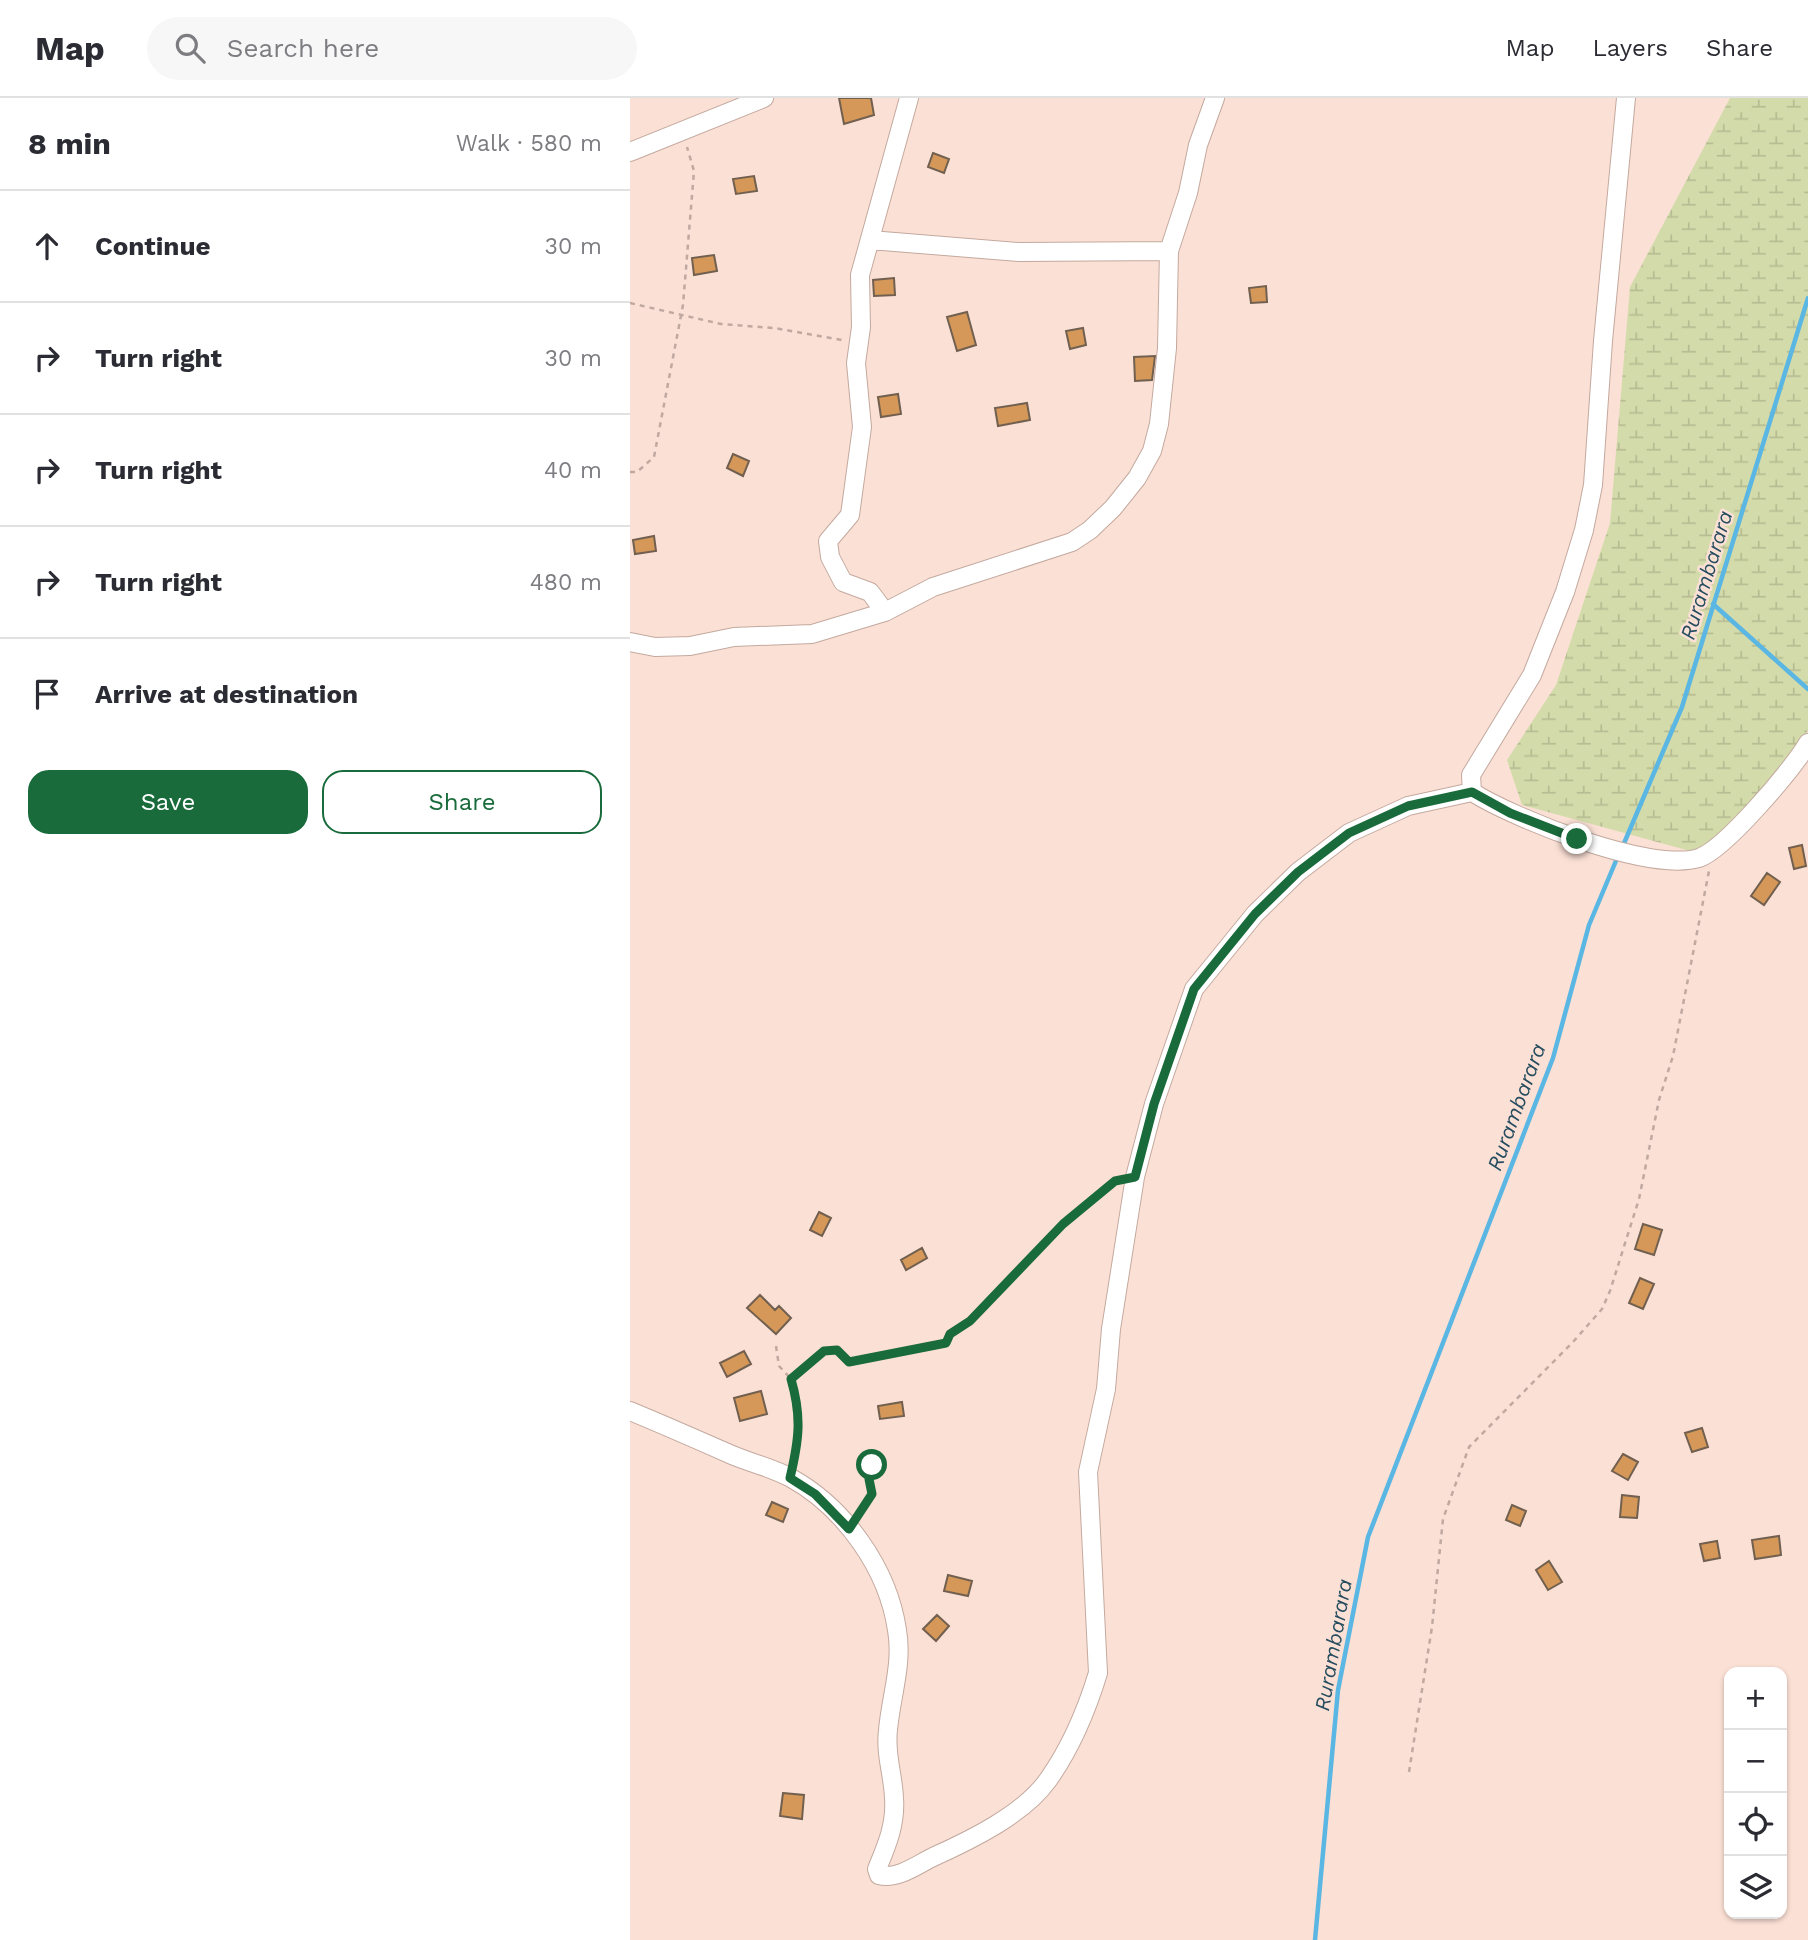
<!DOCTYPE html>
<html lang="en">
<head>
<meta charset="utf-8">
<style>
	:root { --surface:#fff; --page:#f7f7f7; --text:#2b2b33; --muted:#7c7c81; --line:#e1e1e2; --accent:#196b3b }
	body { margin:0; font-family:"Work Sans",sans-serif; background:var(--page); color:var(--text) }
	.controls { position:absolute; right:21px; bottom:21px; display:grid; overflow:hidden; border-radius:14px; box-shadow:0 2px 5px #0004 }
	.controls button { width:63px; height:63px; display:grid; place-items:center; padding:0; border:0; border-bottom:2px solid var(--line); background:var(--surface); color:var(--text); font:35px sans-serif }
	.stop { position:absolute; width:21px; height:21px; margin:-16px; border:5px solid #196b3b; border-radius:50%; background:#fff }
	.stop.end { background:#196b3b; border-color:#fff; box-shadow:0 2px 7px #0008 }
	.list { margin:0; padding:0; list-style:none }
	h2 { display:flex; justify-content:space-between; align-items:center; height:91px; margin:0; padding:0 28px; font-size:30px }
	h2 small { font-size:23px; font-weight:400; color:var(--muted) }
	.list li { display:grid; grid-template-columns:46px 1fr auto; gap:21px; align-items:center; box-sizing:border-box; height:112px; padding:0 28px; border-top:2px solid var(--line) }
	.list b { display:block; font-size:26px; white-space:nowrap }
	.list em { font-size:23px; font-style:normal; color:var(--muted) }
	.actions { display:flex; gap:14px; padding:21px 28px }
	.actions a { flex:1; padding:16px 0; border:2px solid var(--accent); border-radius:21px; text-align:center; font-size:24px; color:var(--accent) }
	.actions .main { background:var(--accent); color:#fff }
	.icon { flex:none; width:38px; height:38px; fill:none; stroke:currentColor; stroke-width:2; stroke-linecap:round; stroke-linejoin:round }
	.map { position:relative; flex:none; width:1178px; height:1842px; overflow:hidden }
	header { display:flex; align-items:center; gap:42px; box-sizing:border-box; height:98px; padding:0 35px; background:var(--surface); border-bottom:2px solid var(--line) }
	header strong { font-size:33px }
	nav { display:flex; gap:38px; margin-inline-start:auto; font-size:24px }
	.search { width:490px; height:63px; background:var(--page); display:flex; align-items:center; gap:18px; box-sizing:border-box; padding:0 24px; border-radius:38px; color:var(--muted); font-size:26px }
	main { display:flex }
	aside { flex:1; background:var(--surface) }
	.map>svg:first-child { display:block }
	.wetland { fill:url(#wetland-marsh) }
	.lines { fill:none; stroke-linecap:round; stroke-linejoin:round }
	.stream { stroke:#5ab6e2; stroke-width:4.5 }
	.building { fill:#d59859; stroke:#71604f; stroke-width:2 }
	.minor-casing { stroke:#c3a99f; stroke-width:20 }
	.path { stroke:#bfa9a1; stroke-width:2.5; stroke-dasharray:5 5; stroke-linecap:butt }
	.minor { stroke:#fff; stroke-width:18 }
	.route { stroke:#196b3b; stroke-width:9 }
	.labels { text-anchor:middle; dominant-baseline:central; stroke-width:5; stroke-linejoin:round; paint-order:stroke }
	.water-label { font-size:21px; font-style:italic; fill:#254c5f; stroke:#fbe0d5 }
</style>
</head>
<body>
<header>
<strong>Map</strong>
<div class="search"><svg class="icon" aria-label="search" viewBox="0 0 24 24"><circle cx="10" cy="10" r="6"/><path d="M15 15l6 6"/></svg>Search here</div>
<nav><a>Map</a><a>Layers</a><a>Share</a></nav>
</header>
<main>
<aside>
<h2>8 min<small>Walk · 580 m</small></h2>
<ul class="list">
<li><svg class="icon" aria-label="ahead" viewBox="0 0 24 24"><path d="M12 20V5M6 11l6-6 6 6"/></svg><div><b>Continue</b></div><em>30 m</em></li>
<li><svg class="icon" aria-label="right" viewBox="0 0 24 24"><path d="M7 20v-9h11M14 6l5 5-5 5"/></svg><div><b>Turn right</b></div><em>30 m</em></li>
<li><svg class="icon" aria-label="right" viewBox="0 0 24 24"><path d="M7 20v-9h11M14 6l5 5-5 5"/></svg><div><b>Turn right</b></div><em>40 m</em></li>
<li><svg class="icon" aria-label="right" viewBox="0 0 24 24"><path d="M7 20v-9h11M14 6l5 5-5 5"/></svg><div><b>Turn right</b></div><em>480 m</em></li>
<li><svg class="icon" aria-label="arrive" viewBox="0 0 24 24"><path d="M6 21V4h12l-3 4 3 4H6"/></svg><div><b>Arrive at destination</b></div></li>
</ul>
<div class="actions"><a class="main">Save</a><a>Share</a></div>
</aside>
<div class="map">
<svg width="1178" height="1842" viewBox="0 0 1178 1842">
	<defs>
		<pattern id="wetland-marsh" width="20" height="14" patternUnits="userSpaceOnUse" patternTransform="scale(1.75)"><rect width="20" height="14" fill="#d4dbaa"/><path d="M1 5h8M5 5V1M11 12h8M15 12V8" fill="none" stroke="#b7bd93"/></pattern>
	</defs>
	<rect width="100%" height="100%" fill="#fbe0d5"/>
	<!-- wetland -->
	<path class="wetland" d="M1100 0H1178V632L1166 658 1071 756 892 707 877 662 926 587 980 425 1000 189Z"/>
	<g class="lines">
		<!-- stream -->
		<path class="stream" d="M1083 506 1178 591
			M992 750 1052 609 1178 200
			M685 1842 708 1592 738 1439 923 960 959 827 988 758"/>
	</g>
	<!-- building -->
	<path class="building" d="M209 0H241L244 17 214 26Z
		M303 55 319 61 314 75 298 69Z
		M124 78 127 93 106 96 103 81Z
		M84 157 87 173 64 177 62 160Z
		M264 180 265 197 244 198 243 182Z
		M636 188 637 204 621 205 619 190Z
		M337 214 346 247 327 253 317 219Z
		M453 230 456 247 440 251 436 233Z
		M525 258 522 282 505 283 504 259Z
		M268 296 271 316 251 319 248 299Z
		M397 305 400 322 368 328 365 310Z
		M103 356 119 363 113 378 97 370Z
		M24 438 26 453 5 456 3 442Z
		M1172 747 1176 768 1164 771 1159 750Z
		M1137 775 1150 784 1134 807 1121 798Z
		M189 1114 201 1120 192 1138 180 1132Z
		M1013 1126 1032 1132 1024 1157 1005 1151Z
		M292 1150 297 1160 276 1172 271 1162Z
		M1010 1180 1024 1186 1013 1211 999 1205Z
		M130 1197 145 1212 149 1208 161 1220 146 1236 117 1210Z
		M114 1253 121 1266 97 1279 90 1265Z
		M131 1293 137 1316 110 1323 104 1300Z
		M272 1304 274 1318 250 1321 248 1308Z
		M1072 1330 1078 1349 1062 1354 1055 1335Z
		M993 1356 1008 1364 998 1382 982 1373Z
		M992 1397 1009 1399 1007 1420 990 1419Z
		M142 1404 158 1411 153 1424 136 1417Z
		M882 1407 896 1413 890 1428 876 1422Z
		M1149 1438 1151 1457 1125 1461 1122 1442Z
		M1087 1443 1090 1460 1074 1463 1070 1446Z
		M919 1463 932 1484 918 1492 906 1472Z
		M318 1477 342 1483 338 1498 314 1493Z
		M307 1517 319 1528 306 1543 293 1531Z
		M153 1695 174 1697 172 1721 150 1718Z"/>
	<g class="lines">
		<defs>
			<path id="minor" d="M996 0 973 243 963 387 954 432 935 494 902 577 841 677 842 694C885 721 1020 775 1069 760 1095 751 1163 671 1178 645
				M0 54 134 0
				M240 142 389 154 539 153
				M255 514 240 494 213 484 200 459 198 443 220 417 232 329 226 265 231 229 230 177 279 0
				M0 544 25 549 60 548 104 539 182 536 255 514 303 489 442 444 460 432 483 410 507 380 522 353 529 326 537 250 539 153 558 95 568 47 585 0
				M0 1313C34 1327 68 1342 102 1357 121 1365 143 1370 161 1380 215 1410 258 1471 267 1532 273 1566 261 1598 258 1632 255 1656 263 1676 264 1700 266 1726 257 1747 247 1771L249 1777C267 1782 287 1767 303 1759 341 1742 394 1716 418 1682 440 1651 457 1611 468 1575L458 1374 476 1291 481 1231 505 1079 524 1006 564 891 625 816 668 774 719 735 778 708 842 694"/>
		</defs>
		<!-- minor casing -->
		<use href="#minor" class="minor-casing"/>
		<!-- path -->
		<path class="path" d="M0 205 91 226 144 230 212 242
			M0 374H7L24 359 53 207 64 73 57 49
			M146 1248 149 1268 161 1281 194 1253 207 1252 219 1264 316 1245 320 1236 340 1223 433 1126 488 1082
			M161 1281C170 1310 171 1334 164 1363
			M228 1416 242 1396 239 1381 241 1367
			M779 1674 802 1529 813 1421 839 1349 943 1244 972 1211 980 1193 1009 1101 1029 1002 1043 958 1079 773"/>
		<!-- minor -->
		<use href="#minor" class="minor"/>
	</g>
	<g class="lines">
		<!-- route -->
		<path class="route" d="M242 1367 239 1381 242 1396 219 1431 185 1396 160 1380C169 1342 172 1319 161 1281L194 1253 207 1252 219 1264 316 1245 320 1236 340 1223 433 1126 485 1083 505 1079 524 1006 564 891 625 816 668 774 719 735 778 708 842 694 880 715 947 741"/>
	</g>
	<g class="labels">
		<!-- water labels -->
		<g class="water-label">
			<text transform="translate(1076 477) rotate(-73)">Rurambarara</text>
			<text transform="translate(886 1009) rotate(-70)">Rurambarara</text>
			<text transform="translate(703 1547) rotate(-80)">Rurambarara</text>
		</g>
	</g>
</svg>
<div class="controls">
<button>+</button>
<button>−</button>
<button><svg class="icon" aria-label="locate" viewBox="0 0 24 24"><circle cx="12" cy="12" r="6"/><path d="M12 2v4M12 18v4M2 12h4M18 12h4"/></svg></button>
<button><svg class="icon" aria-label="layers" viewBox="0 0 24 24"><path d="M12 4l9 5-9 5-9-5zM3 14l9 5 9-5"/></svg></button>
</div>
<div class="stop" style="left:242px;top:1367px"></div>
<div class="stop end" style="left:947px;top:741px"></div>
</div>
</main>
</body>
</html>
